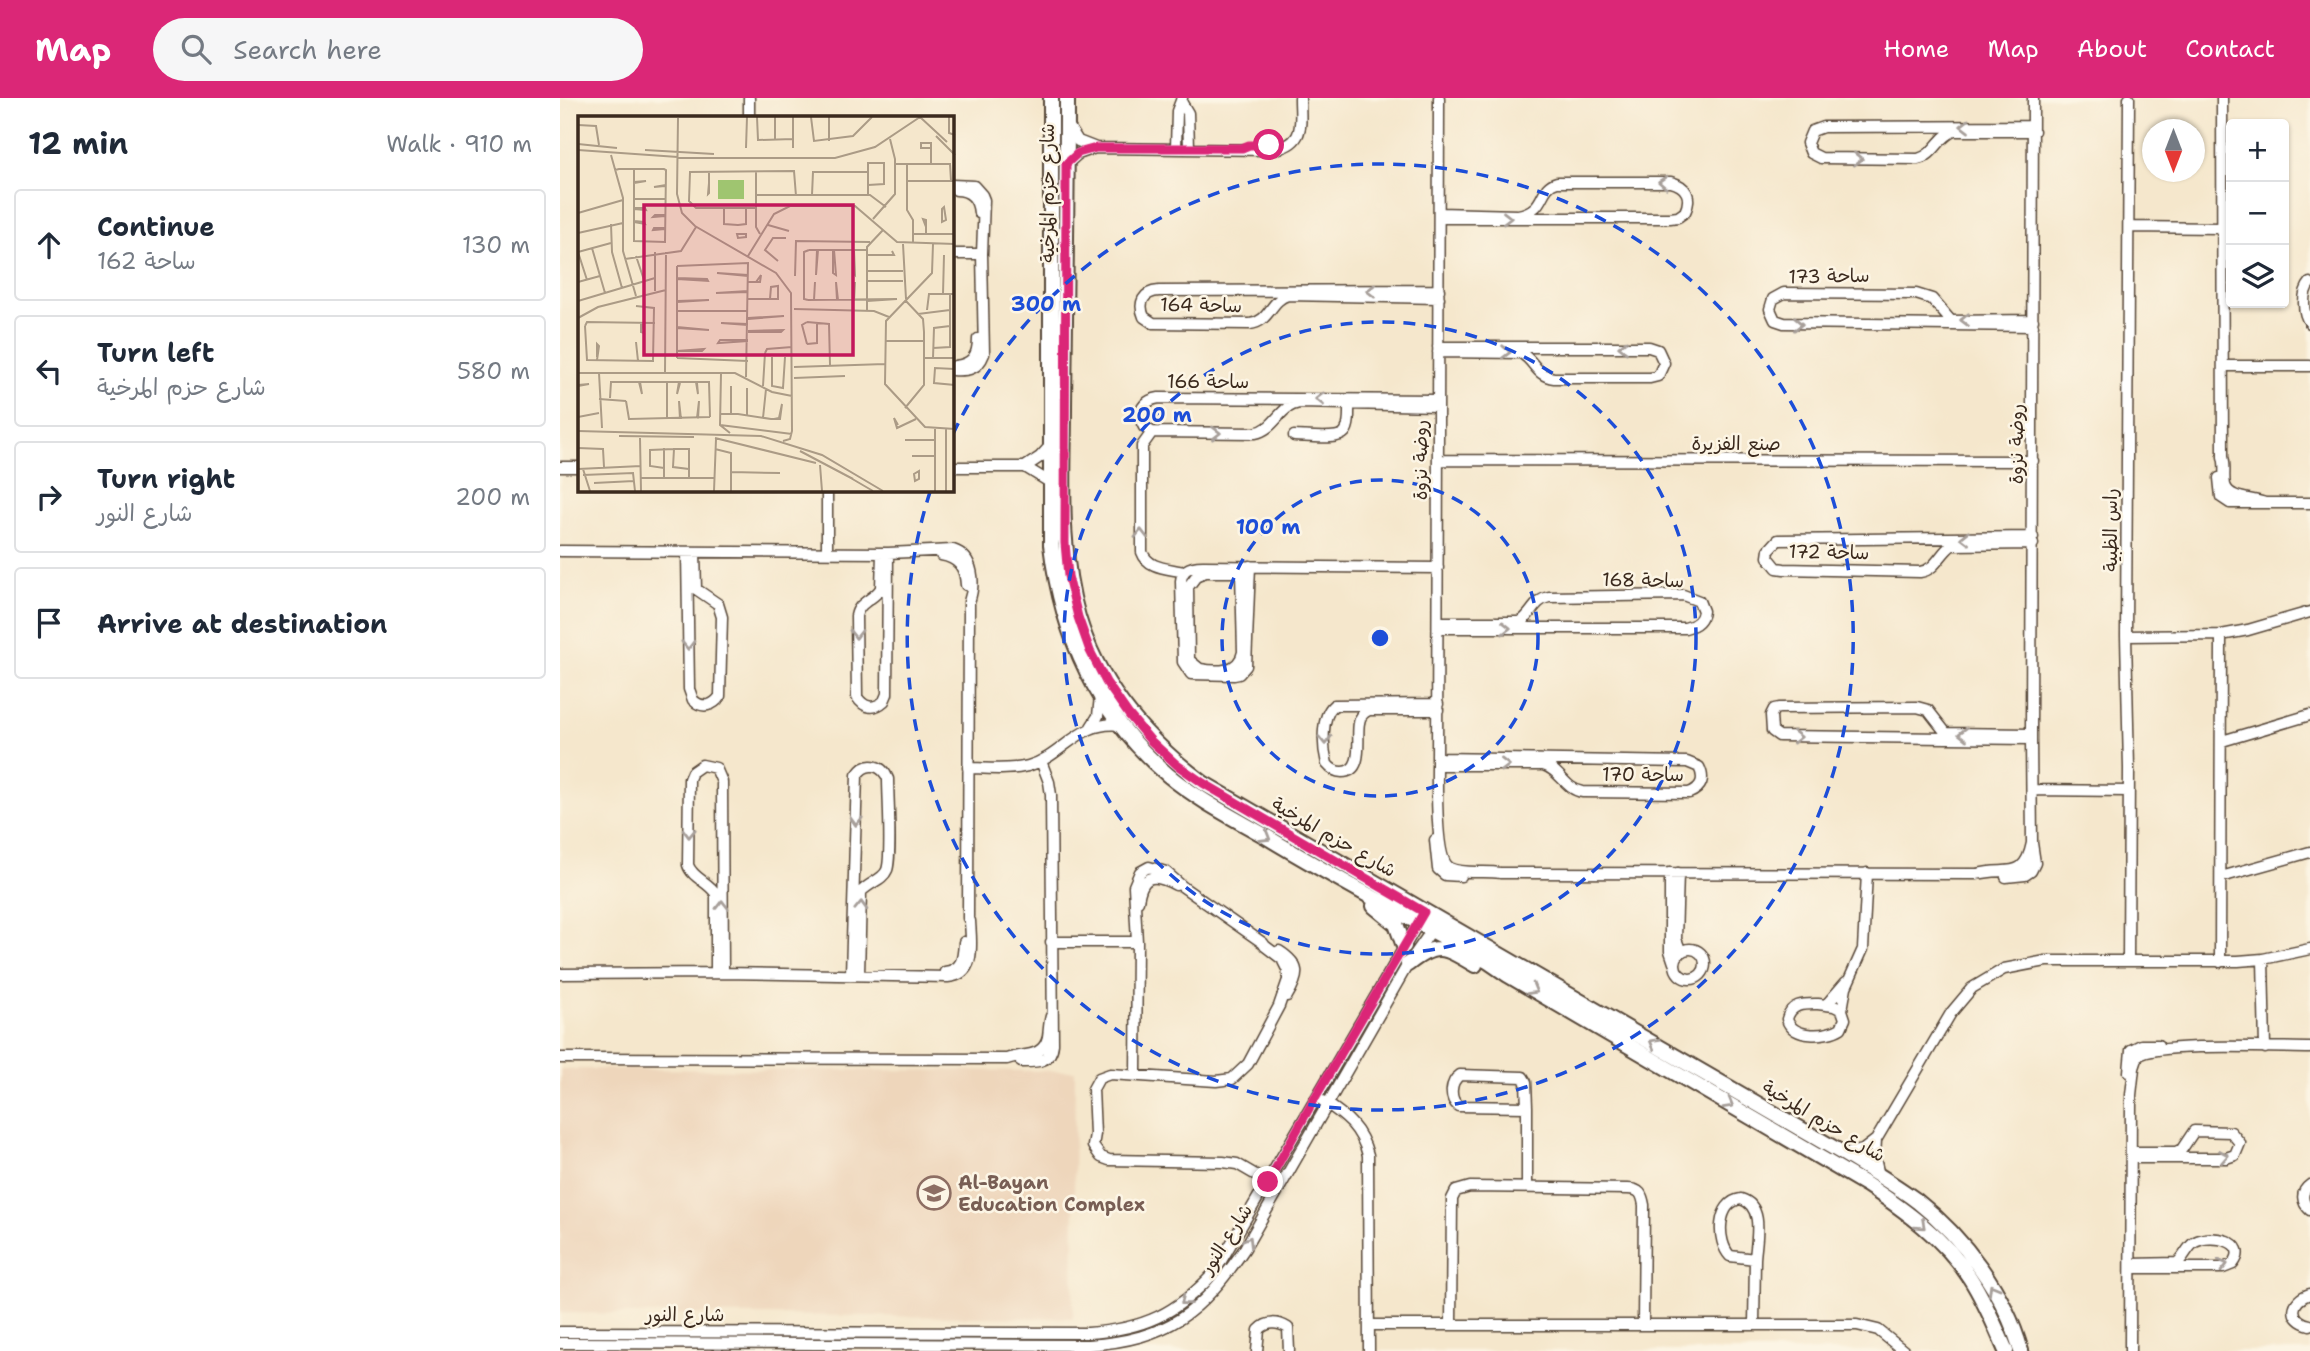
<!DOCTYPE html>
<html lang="en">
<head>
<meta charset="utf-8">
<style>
	:root { --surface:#fff; --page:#f6f6f7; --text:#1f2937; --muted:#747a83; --line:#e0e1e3; --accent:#db2777 }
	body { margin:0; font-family:"Shantell Sans","Playpen Sans Arabic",sans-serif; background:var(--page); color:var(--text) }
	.controls { position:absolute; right:21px; top:21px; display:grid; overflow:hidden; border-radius:7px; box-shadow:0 2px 5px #0004 }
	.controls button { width:63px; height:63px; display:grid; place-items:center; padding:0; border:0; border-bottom:2px solid var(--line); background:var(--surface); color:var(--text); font:35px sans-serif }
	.compass { position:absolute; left:1582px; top:21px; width:63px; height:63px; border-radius:50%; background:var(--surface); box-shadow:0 2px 5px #0004; rotate:180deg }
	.stop { position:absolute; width:21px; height:21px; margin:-16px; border:5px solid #db2777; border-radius:50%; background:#fff }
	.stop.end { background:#db2777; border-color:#fff; box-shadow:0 2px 7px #0008 }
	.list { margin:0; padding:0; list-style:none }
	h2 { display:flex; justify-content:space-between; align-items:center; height:91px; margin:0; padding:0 28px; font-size:30px }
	h2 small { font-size:23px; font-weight:400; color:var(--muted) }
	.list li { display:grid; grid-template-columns:46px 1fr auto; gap:21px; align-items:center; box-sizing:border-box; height:112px; margin:0 14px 14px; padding:0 14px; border:2px solid var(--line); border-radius:7px }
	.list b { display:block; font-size:26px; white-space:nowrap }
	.list p { margin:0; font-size:23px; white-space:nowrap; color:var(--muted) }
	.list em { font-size:23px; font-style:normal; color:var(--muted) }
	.icon { flex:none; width:38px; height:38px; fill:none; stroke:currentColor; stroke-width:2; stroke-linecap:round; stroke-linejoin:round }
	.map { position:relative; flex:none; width:1750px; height:1253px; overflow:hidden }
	header { display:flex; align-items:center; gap:42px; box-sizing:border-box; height:98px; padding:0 35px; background:var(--accent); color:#fff }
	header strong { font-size:33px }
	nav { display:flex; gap:38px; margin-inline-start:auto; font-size:24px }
	.search { width:490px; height:63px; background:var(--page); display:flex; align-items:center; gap:18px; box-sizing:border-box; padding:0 24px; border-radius:38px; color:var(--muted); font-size:26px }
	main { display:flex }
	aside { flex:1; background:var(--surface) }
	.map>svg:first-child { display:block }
	.built { fill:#eed6bb }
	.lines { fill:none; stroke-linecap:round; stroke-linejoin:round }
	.street-casing { stroke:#574638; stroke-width:13 }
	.secondary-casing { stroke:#574638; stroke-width:18 }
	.street { stroke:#fff; stroke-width:10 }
	.secondary { stroke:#fff; stroke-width:14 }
	.oneway { stroke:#a79f9a }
	.route { stroke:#db2777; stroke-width:9 }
	.ring { fill:none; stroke:#1d4ed8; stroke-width:3.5; stroke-dasharray:12 9 }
	.labels { text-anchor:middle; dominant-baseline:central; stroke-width:5; stroke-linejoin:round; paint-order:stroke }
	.street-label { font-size:19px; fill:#3b2a1e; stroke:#fcf5e5 }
	.education-label { font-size:19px; font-weight:bold; fill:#785e54; stroke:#fcf5e5; text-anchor:start }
	.inset-road { fill:none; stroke:#ab9b86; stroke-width:2 }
	.view { fill:#c2185b; fill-opacity:0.15; stroke:#c2185b; stroke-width:3.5 }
	.inset-edge { fill:none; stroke:#3b2a1e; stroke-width:3.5 }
	.centre { fill:#1d4ed8; stroke:#fcf5e5; stroke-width:3.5 }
	.ring-label { font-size:21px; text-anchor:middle; font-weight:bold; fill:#1d4ed8; stroke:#fcf5e5; stroke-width:5; stroke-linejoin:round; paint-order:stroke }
</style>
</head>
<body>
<header>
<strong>Map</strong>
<div class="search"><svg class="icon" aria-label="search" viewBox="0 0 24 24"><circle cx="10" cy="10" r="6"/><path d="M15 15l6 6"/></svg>Search here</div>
<nav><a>Home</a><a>Map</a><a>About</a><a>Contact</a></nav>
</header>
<main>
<aside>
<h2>12 min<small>Walk · 910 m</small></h2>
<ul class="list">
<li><svg class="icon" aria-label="ahead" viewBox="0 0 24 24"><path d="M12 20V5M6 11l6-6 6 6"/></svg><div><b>Continue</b><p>ساحة 162</p></div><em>130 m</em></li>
<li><svg class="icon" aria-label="left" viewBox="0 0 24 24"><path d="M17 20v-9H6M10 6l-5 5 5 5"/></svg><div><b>Turn left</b><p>شارع حزم المرخية</p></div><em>580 m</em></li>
<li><svg class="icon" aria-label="right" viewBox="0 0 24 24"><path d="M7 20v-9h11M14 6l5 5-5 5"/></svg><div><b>Turn right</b><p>شارع النور</p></div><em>200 m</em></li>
<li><svg class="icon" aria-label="arrive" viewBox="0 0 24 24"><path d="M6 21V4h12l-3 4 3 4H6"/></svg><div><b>Arrive at destination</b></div></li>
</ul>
</aside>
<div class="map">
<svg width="1750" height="1253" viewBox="0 0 1750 1253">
	<rect width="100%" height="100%" fill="#fcf5e5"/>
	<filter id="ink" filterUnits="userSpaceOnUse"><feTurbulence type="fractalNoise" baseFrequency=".0143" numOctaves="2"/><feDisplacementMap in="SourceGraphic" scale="14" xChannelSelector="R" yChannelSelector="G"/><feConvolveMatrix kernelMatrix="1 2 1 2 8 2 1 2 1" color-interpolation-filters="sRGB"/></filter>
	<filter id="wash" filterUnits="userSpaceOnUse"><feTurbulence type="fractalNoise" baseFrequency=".00686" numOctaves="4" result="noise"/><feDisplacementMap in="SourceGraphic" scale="28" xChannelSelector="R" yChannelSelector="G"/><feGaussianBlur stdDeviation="1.57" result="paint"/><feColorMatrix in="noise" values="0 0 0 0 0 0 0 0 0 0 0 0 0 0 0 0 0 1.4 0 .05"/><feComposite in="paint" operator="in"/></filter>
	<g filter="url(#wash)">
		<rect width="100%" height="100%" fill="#f5e7cc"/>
		<!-- built -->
		<path class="built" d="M0 971 515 973 513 1220 0 1215Z"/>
	</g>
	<g filter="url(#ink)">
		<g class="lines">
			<defs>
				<path id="street" d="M879 0 877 667C877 685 875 762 890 770 904 777 925 772 940 775L1417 776C1447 768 1464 784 1472 745
					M1662 0 1663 359C1666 368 1663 378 1665 387 1669 402 1694 400 1705 405
					M622 5 628 15 629 50
					M189 19V0
					M508 27 518 43 536 50 710 52C747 47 740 26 740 0
					M1473 28 1263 29 1252 33 1247 45 1251 55 1261 60 1358 61C1375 57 1378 39 1394 33H1474
					M616 50 617 13 622 0
					M507 66 518 56 535 50
					M392 87 414 88 422 97 424 102 422 156 424 256C418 272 407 273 392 272
					M396 92C410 92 418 101 419 115
					M879 115 958 117C988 111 977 90 997 84H1111C1127 88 1132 99 1125 114L1118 119 1110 120H879
					M1569 129 1661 130
					M392 156H422
					M1750 185C1742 194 1742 215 1750 225
					M879 192 599 193C583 194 578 205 584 219L593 225 690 226C710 224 710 202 728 197L879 200
					M1473 222 1391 223 1372 201 1356 196 1224 195 1213 201 1210 211 1215 222 1224 225 1473 228
					M878 249H1089L1098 252 1104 265 1098 278 1090 280H994C976 278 975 263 961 255L878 254
					M395 268C412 266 418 258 418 241
					M1663 268H1750
					M878 302 599 300C587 302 580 308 580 321L584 329 592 334 695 335C716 331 719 308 739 305L878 308
					M592 334 582 348V454C588 471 608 470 624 474
					M734 338C746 338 778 343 785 334 790 328 789 314 789 306
					M879 362 1473 363
					M0 369H19
					M392 369H465L491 385
					M465 369 480 359 491 347
					M1659 380 1661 399 1670 405H1750
					M1473 446 1392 447C1380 455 1376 472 1360 474L1224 471 1217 470 1208 459 1209 452 1218 442 1473 439
					M0 453 328 455 393 452C415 459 415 487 409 504L408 820 410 823C411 844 417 877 388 879L163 875 0 876
					M127 454 129 591 133 602C142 611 154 608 160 598L162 519 158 506 136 491 135 455
					M267 454V392
					M322 455 321 490C314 502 299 503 296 518L297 599C304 610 314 612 324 603L327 596 328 455
					M381 457C399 460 405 470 406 487
					M690 468 686 568 679 576 674 577 631 576 623 564 621 483C622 470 632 468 643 468L878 470
					M646 474H681L683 554C679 575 657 574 640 571L629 562 628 489 637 477Z
					M878 524H960C972 517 974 502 989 499L1123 497 1139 503 1143 513C1142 524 1134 528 1125 530H878
					M1566 538 1661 537 1688 532 1750 514
					M878 612H809C803 615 800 618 799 625 796 639 805 674 782 674 775 674 771 671 767 666 763 650 760 619 774 607L878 606
					M531 629 538 618 540 598
					M1471 636 1386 635 1368 612 1357 609 1219 610 1214 611 1211 617 1212 633 1219 638 1471 641
					M1662 643 1750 617
					M877 660 1127 664 1139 669C1145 681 1142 690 1129 695L1023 694C1004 691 1001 672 983 667H877
					M408 670C427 670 449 673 468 668 504 658 518 622 560 627
					M1472 692 1569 693
					M875 742 878 771 885 777 901 778
					M1110 775V853L1114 865
					M1118 775 1116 841 1121 854
					M1446 779 1465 777 1471 773 1475 765 1472 745 1471 641 1473 0
					M1661 779 1750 754
					M578 803C582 776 594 775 616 787
					M491 844H577
					M1115 866a15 15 0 1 1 30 0a15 15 0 1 1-30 0Z
					M719 853C741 867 740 877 727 898
					M1703 861 1705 950
					M1568 863 1569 670 1566 538 1569 0
					M1660 864 1661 537
					M385 874C403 871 403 860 404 844
					M156 875V796C149 784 132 780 128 767L129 681 132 674 142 667 156 670 162 684 163 875
					M291 876 297 677C306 663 322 666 328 681 328 698 332 759 327 772 323 782 308 785 301 794L299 876
					M1258 906 1274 908 1282 912 1285 921 1281 930C1267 939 1232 941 1227 921 1231 905 1244 906 1258 906Z
					M1266 907 1286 884
					M1282 912 1286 889 1303 851 1307 775
					M0 960 447 961C462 955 483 961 488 939 489 932 489 924 491 918
					M461 964C477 964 491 965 493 946L491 697 489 684 481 663
					M1569 974 1571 952 1581 947H1598
					M576 977 577 844 574 788 580 774 589 769 606 774 623 789 703 845 705 848 722 861 728 873V882L719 908 688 966 672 981 656 983 550 976 539 980 533 991 535 1036 533 1048 541 1059 549 1062 663 1064 677 1066 708 1084
					M900 977 963 979 966 984 967 1009 898 1008C889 1000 890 984 900 977Z
					M763 1003C786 1018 801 1030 808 1057L809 1253
					M1316 1042 1315 1060 1319 1078
					M1572 1054H1616L1622 1051 1634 1033 1671 1034 1680 1045 1675 1057 1666 1060H1572
					M1284 1056 1303 1052 1316 1042 1391 915 1412 890 1444 871 1486 863H1678L1703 861 1750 851
					M1750 1087C1740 1094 1742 1105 1750 1112
					M967 1089V1009
					M1181 1101C1205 1108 1196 1142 1195 1161L1170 1158C1156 1143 1157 1104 1181 1101Z
					M1571 1166 1617 1165C1625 1159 1627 1149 1635 1144 1651 1135 1691 1143 1673 1166L1663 1170H1571
					M1750 1196C1730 1202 1728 1222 1750 1227
					M810 1227H1297L1318 1232 1344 1253
					M891 1227 892 1101 896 1093 910 1089 1068 1091C1080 1091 1082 1096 1084 1107L1083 1227
					M1194 1227 1195 1161
					M0 1234 528 1235C584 1231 616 1216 654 1175L860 822
					M0 1245 528 1247C609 1241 641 1215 685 1150L848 866 874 829
					M697 1253 699 1232C707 1223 718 1224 728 1230L729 1253
					M1570 1253 1571 997 1574 970 1578 958C1597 944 1719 950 1750 950"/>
				<path id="secondary" d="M491 0V447C502 539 537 616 608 677 638 702 674 720 707 739 779 783 855 822 929 864L948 877 1307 1087C1345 1112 1385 1141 1410 1180 1425 1203 1435 1228 1446 1253
					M507 0C507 103 505 205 504 308 504 377 498 451 518 519 539 589 585 642 643 685L1284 1056C1309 1071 1334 1086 1357 1103 1404 1140 1445 1195 1461 1253
					M814 808 836 826 844 848
					M848 866C877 843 885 849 915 867"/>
			</defs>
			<!-- street casing -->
			<use href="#street" class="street-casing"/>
			<!-- secondary casing -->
			<use href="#secondary" class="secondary-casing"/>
			<!-- street -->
			<use href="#street" class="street"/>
			<!-- secondary -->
			<use href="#secondary" class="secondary"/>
		</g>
		<!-- one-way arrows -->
		<defs><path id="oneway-chevron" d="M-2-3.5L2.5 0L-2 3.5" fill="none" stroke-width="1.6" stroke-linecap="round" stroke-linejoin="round" transform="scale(1.75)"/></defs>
		<g class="oneway">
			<use href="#oneway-chevron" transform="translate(1405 28) rotate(-180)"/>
			<use href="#oneway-chevron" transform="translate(1298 61) rotate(1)"/>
			<use href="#oneway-chevron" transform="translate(1103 84) rotate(-177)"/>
			<use href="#oneway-chevron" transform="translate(947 120)"/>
			<use href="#oneway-chevron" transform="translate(811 193) rotate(180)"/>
			<use href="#oneway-chevron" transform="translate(1405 222) rotate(179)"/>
			<use href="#oneway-chevron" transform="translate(1238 226) rotate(1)"/>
			<use href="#oneway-chevron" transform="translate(1063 249) rotate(-180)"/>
			<use href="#oneway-chevron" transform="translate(946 254) rotate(1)"/>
			<use href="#oneway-chevron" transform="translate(760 301) rotate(-180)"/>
			<use href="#oneway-chevron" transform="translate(656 335)"/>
			<use href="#oneway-chevron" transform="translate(581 436) rotate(-90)"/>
			<use href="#oneway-chevron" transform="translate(1405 440) rotate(179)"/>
			<use href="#oneway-chevron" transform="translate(946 530)"/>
			<use href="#oneway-chevron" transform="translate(296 536) rotate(90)"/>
			<use href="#oneway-chevron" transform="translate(128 547) rotate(89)"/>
			<use href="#oneway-chevron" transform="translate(1403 636) rotate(-180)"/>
			<use href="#oneway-chevron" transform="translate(1237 639)"/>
			<use href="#oneway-chevron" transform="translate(765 642) rotate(89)"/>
			<use href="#oneway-chevron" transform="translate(945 667)"/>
			<use href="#oneway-chevron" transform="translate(296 723) rotate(92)"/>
			<use href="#oneway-chevron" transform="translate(129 735) rotate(91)"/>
			<use href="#oneway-chevron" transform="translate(706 739) rotate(31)"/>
			<use href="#oneway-chevron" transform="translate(162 807) rotate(-90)"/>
			<use href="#oneway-chevron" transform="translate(301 808) rotate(-88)"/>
			<use href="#oneway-chevron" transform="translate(973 892) rotate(30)"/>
			<use href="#oneway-chevron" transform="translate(1094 945) rotate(-150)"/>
			<use href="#oneway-chevron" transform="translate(1169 1006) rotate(30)"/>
			<use href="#oneway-chevron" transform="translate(1664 1058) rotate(-10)"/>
			<use href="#oneway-chevron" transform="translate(1361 1127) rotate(42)"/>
			<use href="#oneway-chevron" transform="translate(688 1143) rotate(-59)"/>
			<use href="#oneway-chevron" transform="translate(1663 1167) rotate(-13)"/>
			<use href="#oneway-chevron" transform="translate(1433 1191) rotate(-120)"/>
			<use href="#oneway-chevron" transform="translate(625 1203) rotate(142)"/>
		</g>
	</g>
	<g class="lines" filter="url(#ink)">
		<!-- route -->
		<path class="route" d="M708 1084 756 998 864 814 643 685 617 667 591 643 569 617 546 584 530 553 518 519 508 478 505 445 506 66 518 55 536 50H682L689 47H709"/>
	</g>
	<!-- distance rings -->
	<g class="ring">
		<circle cx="820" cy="540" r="158"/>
		<circle cx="820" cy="540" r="316"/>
		<path d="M393 336A473 473 0 1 1 370 394"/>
	</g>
	<!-- icons -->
	<defs>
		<symbol id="school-ring" viewBox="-11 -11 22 22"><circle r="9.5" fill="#fcf5e5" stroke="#8d6e63" stroke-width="1.5"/><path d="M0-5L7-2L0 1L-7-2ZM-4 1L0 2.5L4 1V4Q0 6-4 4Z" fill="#8d6e63"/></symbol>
	</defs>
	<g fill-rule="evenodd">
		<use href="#school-ring" x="355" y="1076" width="38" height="38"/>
	</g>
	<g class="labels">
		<!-- street labels -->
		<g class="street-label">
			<text transform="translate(487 95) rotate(-90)">شارع حزم المرخية</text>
			<text transform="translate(1269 178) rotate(-1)">ساحة 173</text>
			<text transform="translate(641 207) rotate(1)">ساحة 164</text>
			<text x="648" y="283">ساحة 166</text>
			<text x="1176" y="345">صنع الفزيرة</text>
			<text transform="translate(1456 346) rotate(-90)">روضة نزوة</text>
			<text transform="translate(860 362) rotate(-90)">روضة نزوة</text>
			<text transform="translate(1550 432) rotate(-90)">راس الظبية</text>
			<text transform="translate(1269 454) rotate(1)">ساحة 172</text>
			<text transform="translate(1083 482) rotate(1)">ساحة 168</text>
			<text x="1083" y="676">ساحة 170</text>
			<text transform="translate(774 739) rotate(30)">شارع حزم المرخية</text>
			<text transform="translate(1264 1023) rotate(31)">شارع حزم المرخية</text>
			<text transform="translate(666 1141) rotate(-57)">شارع النور</text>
			<text x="125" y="1216">شارع النور</text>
		</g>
		<!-- education labels -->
		<g class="education-label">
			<text x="398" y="1084">Al-Bayan<tspan x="398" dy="22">Education Complex</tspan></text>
		</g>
	</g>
	<!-- overview -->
	<g transform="translate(18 18)">
		<rect width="376" height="376" fill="#f5e7cc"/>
		<path d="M140 64H166V83H140Z" fill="#9fc570"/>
		<path class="inset-road" d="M179 1 180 24 215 23M197 1V24M215 1V32M233 1 236 25 275 20 294 1M342 1 369 26M371 1V17L377 19M100 2 99 78 104 97 117 110 198 157 213 177 214 315 212 323 205 325M0 9 18 10 21 29M358 20 377 39M251 25V1M0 28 39 32M168 32 169 1M353 32H343V27H353V48M0 34 114 42H257L297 31 342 1M67 34 136 38M33 39 45 82V135L58 180M318 48H372L373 65M329 48V94L335 104V127M37 54 41 53H86L88 54 87 126 56 125V53M131 55V77L130 78 131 67M178 55V111L182 118M329 65H377M56 66 68 65 56 67M290 69 306 68V47H290V79M87 70 76 71 88 69M178 79H292L308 91M234 79 235 56H290M56 83H88M366 91 368 104 364 106V93ZM56 92H67L68 94 56 93M146 92V108L160 109 168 108V93M178 92H118L111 85 112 56 216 55 218 80M0 97 45 84M87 99H77L75 101 87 100M295 103 317 78V43L312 23M56 105 66 106 67 108 56 106M33 108 34 136 44 172M190 109 211 115M87 112H76L75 114 87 113M0 117 45 107M159 118H168V121L160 122ZM335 118H377M348 118V104L345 103 348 111M325 128 328 183M355 128 354 157 308 205 307 268 347 311 377 313M14 132 27 177M231 134H289M239 134 238 159 240 134M255 134V157L258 159 256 134M275 134V157L277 159 276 134M0 136 33 127M0 136 9 164M289 139H316L314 135M58 140 66 164M170 140 196 98 212 90H277L319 126 377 128M47 143 103 135 118 111M200 145 187 134 195 122H208M99 150 170 147 168 261M289 155H325M170 159 139 157 170 160M217 160 218 125 292 126M99 162 129 163 130 165 99 163M289 165H325M0 166 22 160M170 166H182L183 159 178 166H170M77 175V136M170 175 138 177 170 176M365 178 366 139M170 183H200V170L193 171 192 183M230 184 319 183 289 185M230 184 226 183V136L231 134M236 184 237 166 236 184M259 184 258 166 260 184M275 184 277 166 276 185M0 185 77 162M99 186 131 184 99 185M216 193 296 195 311 201M349 194 351 178H377M99 195H170M289 195V131L305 114M340 198 372 194M0 202 20 191 88 174M170 202 206 200 170 203M229 206 251 208 252 249M63 207V216L66 217 64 207M170 208 143 207 170 209M7 210 9 244 75 245 76 192 58 190M7 210 9 206 77 207M99 211 131 214 99 212M170 216H203L205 214 170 215M170 224H142L140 227 170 225M307 225H346M229 228 239 227V207M229 228 224 209 229 206M355 232 372 231V178M99 235H124L126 233 99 235M187 237 189 233 214 231M194 241V270L205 272 207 241M99 242V150M99 242 170 245M346 242H377M355 242 356 212 372 210M19 244 21 230 19 228V241M60 245 58 226 60 245M216 251 307 248M377 253 357 252 356 267 377 269M87 256 88 136M0 257H157L194 276 214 280M21 257 24 312M143 258 142 309 152 317M216 262 267 260M61 266 64 278 62 266M101 266 99 278 102 267M118 266 120 278 119 267M0 269 11 268 0 270M153 270V298M185 270 187 237M32 282 33 266H131L132 301M21 283 48 285M48 285 51 303 132 301M327 292 346 269V216L345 203 327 184M142 298H160L193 303H202L204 288 201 302 196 303M169 299V272M0 301 21 297M119 302 121 285 120 303M185 302 188 273M89 303V266M102 303 101 285 103 303M142 309 214 318M320 309 316 302 319 312 338 303M357 313V375M368 313V375M0 315 183 320 244 339 305 375M41 320 116 321M62 322 63 375M137 322 238 347M327 324H357M0 332 25 333 26 351M86 332V362M137 333 153 337V375M222 335 275 363M334 340H356M242 349 244 375M86 352 72 350V334L96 333M0 353 63 350M5 353 12 375M341 355V363L337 365 336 358ZM153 356 202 357M5 359 55 357 57 375M271 361 295 375M63 362H136M111 362V333H96L95 351 111 353M16 367 56 365M136 375 138 323"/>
		<path class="view" d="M66 89H275V239H66Z"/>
		<rect width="376" height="376" class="inset-edge"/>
	</g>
	<circle cx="820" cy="540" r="10" class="centre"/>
	<g class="ring-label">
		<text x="486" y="213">300 m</text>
		<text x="597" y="324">200 m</text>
		<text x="708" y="436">100 m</text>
	</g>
</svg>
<div class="controls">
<button>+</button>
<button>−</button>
<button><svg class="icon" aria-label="layers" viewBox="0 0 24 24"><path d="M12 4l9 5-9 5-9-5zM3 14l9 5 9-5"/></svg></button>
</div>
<svg class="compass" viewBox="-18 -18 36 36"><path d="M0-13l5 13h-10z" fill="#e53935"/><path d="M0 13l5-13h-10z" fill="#747a83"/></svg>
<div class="stop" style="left:709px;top:47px"></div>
<div class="stop end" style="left:708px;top:1084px"></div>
</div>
</main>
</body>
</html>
